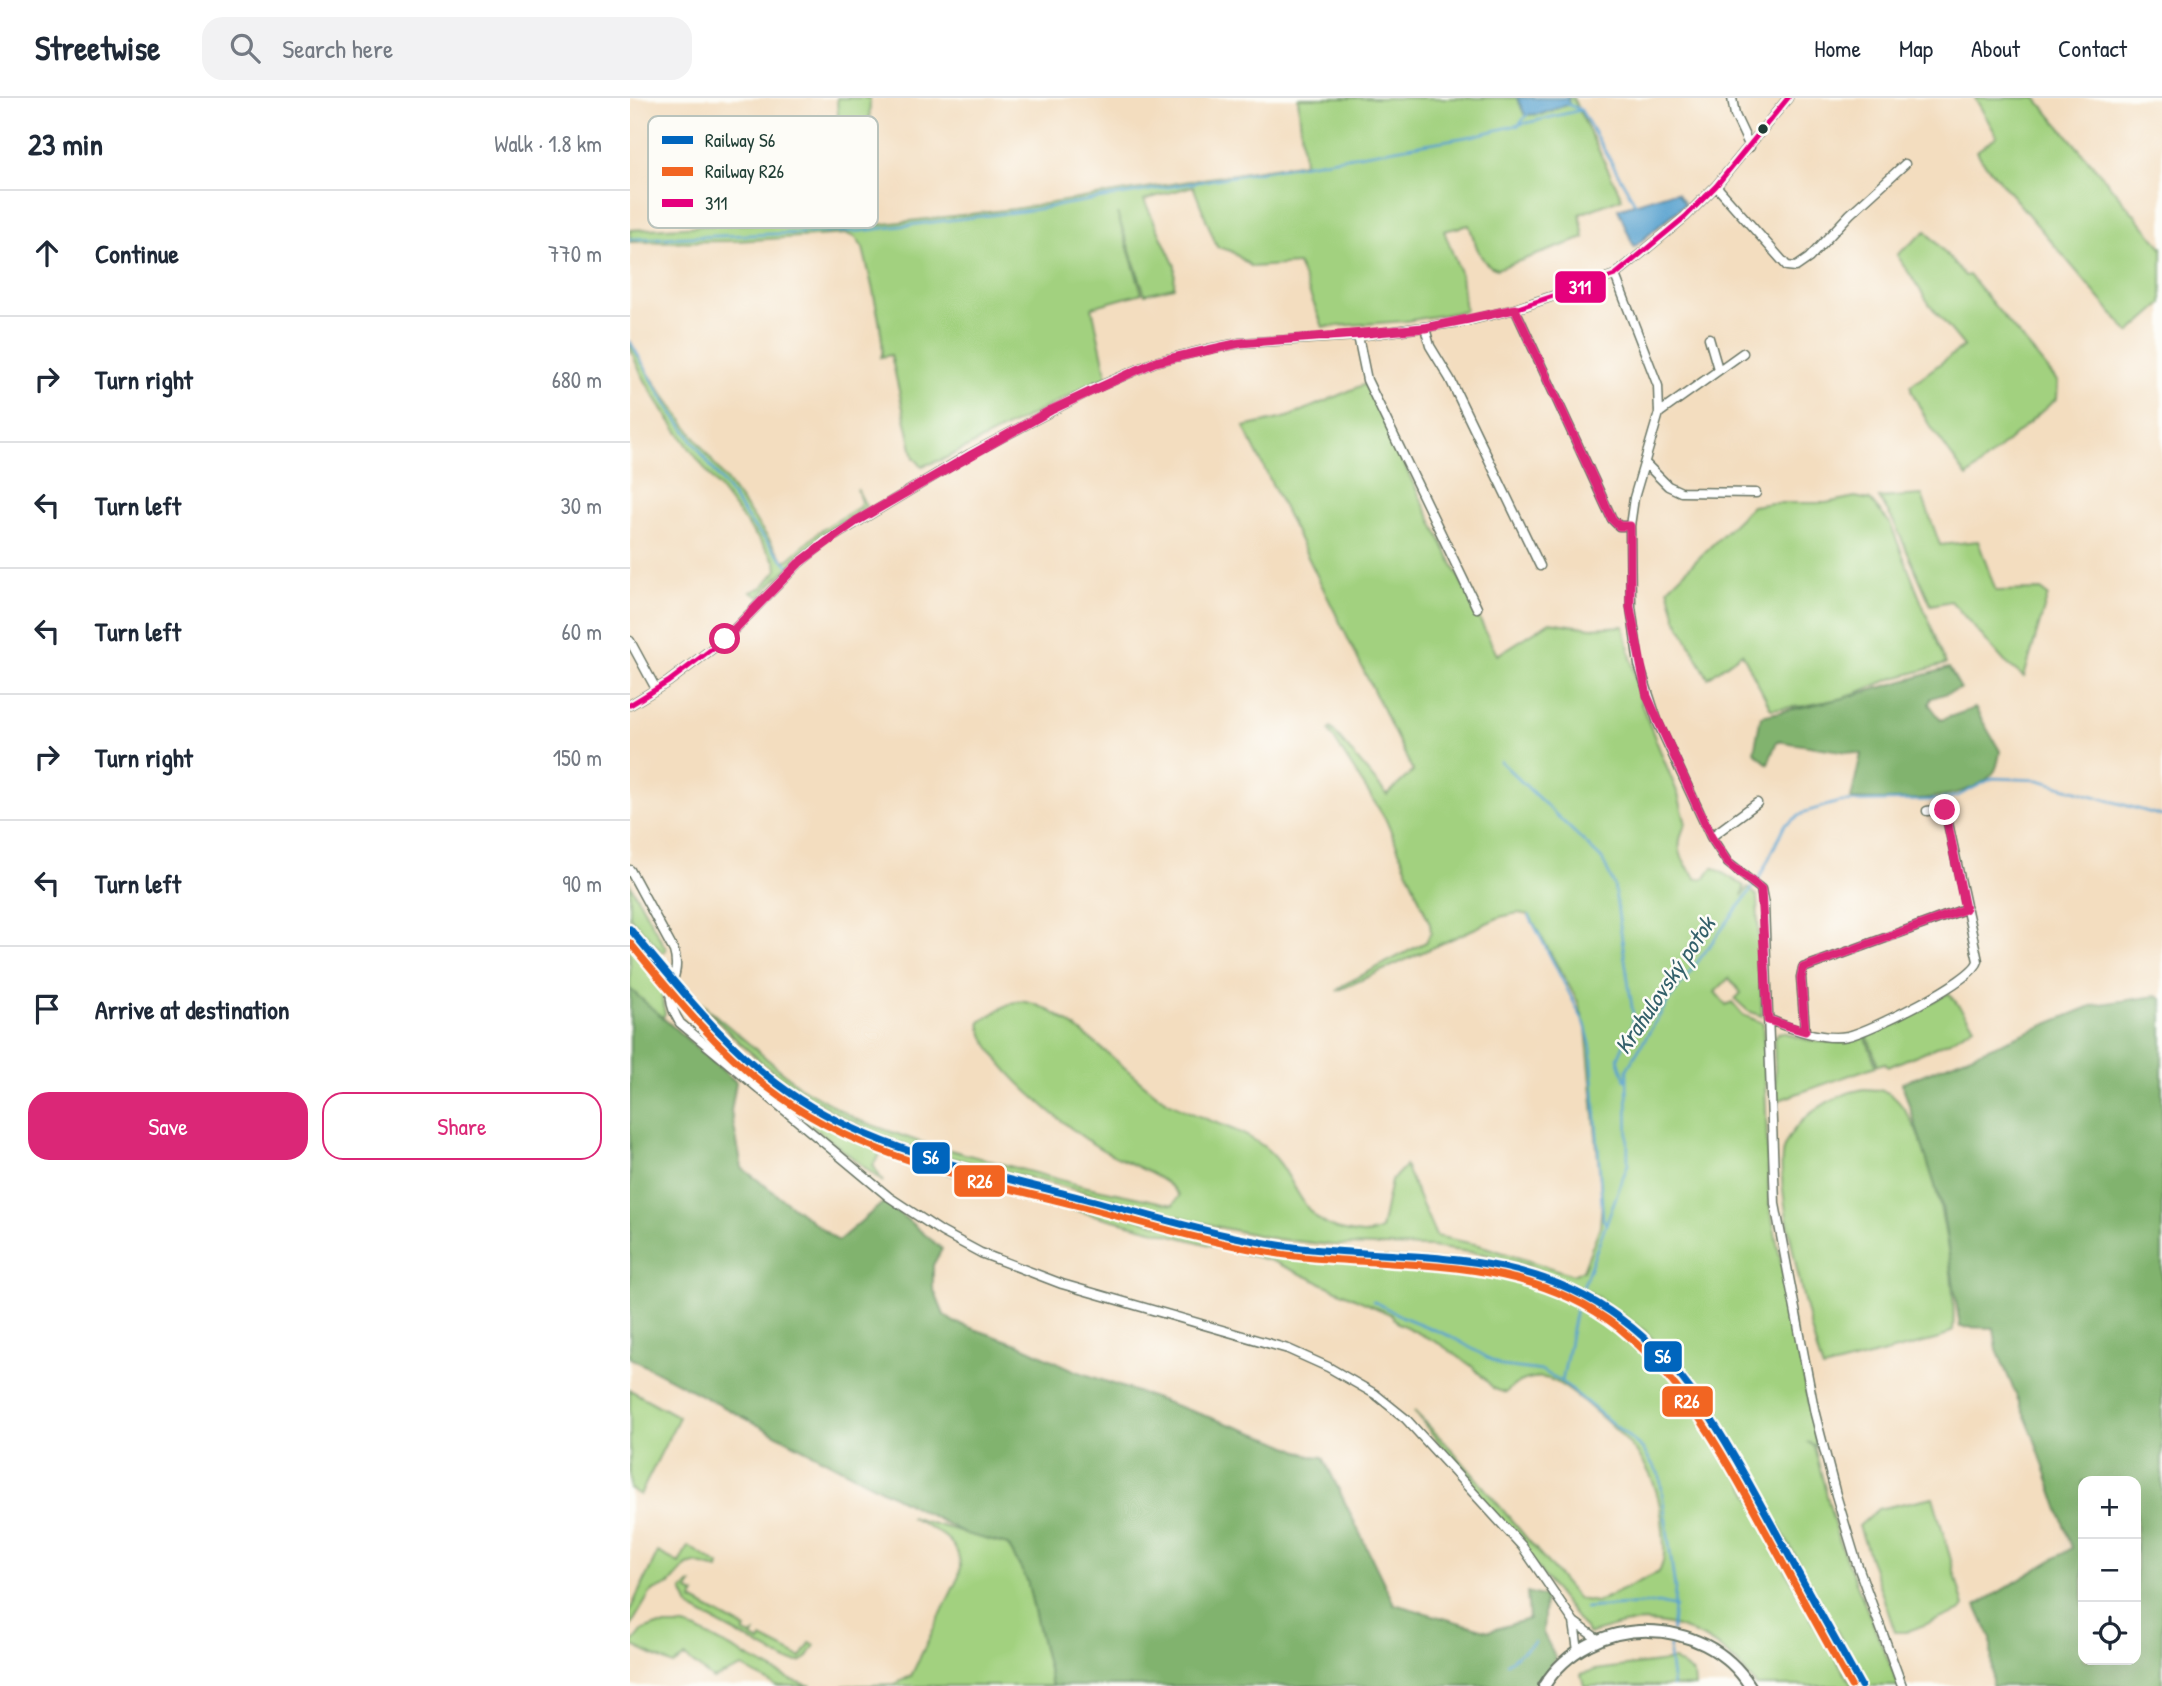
<!DOCTYPE html>
<html lang="en">
<head>
<meta charset="utf-8">
<style>
	:root { --surface:#fff; --page:#f2f2f3; --text:#1f2937; --muted:#747a83; --line:#e0e1e3; --accent:#db2777 }
	body { margin:0; font-family:"Patrick Hand",sans-serif; background:var(--page); color:var(--text) }
	.controls { position:absolute; right:21px; bottom:21px; display:grid; overflow:hidden; border-radius:14px; box-shadow:0 7px 28px #0002 }
	.controls button { width:63px; height:63px; display:grid; place-items:center; padding:0; border:0; border-bottom:2px solid var(--line); background:var(--surface); color:var(--text); font:35px sans-serif }
	.stop { position:absolute; width:21px; height:21px; margin:-16px; border:5px solid #db2777; border-radius:50%; background:#fff }
	.stop.end { background:#db2777; border-color:#fff; box-shadow:0 2px 7px #0008 }
	.list { margin:0; padding:0; list-style:none }
	h2 { display:flex; justify-content:space-between; align-items:center; height:91px; margin:0; padding:0 28px; font-size:30px }
	h2 small { font-size:23px; font-weight:400; color:var(--muted) }
	.list li { display:grid; grid-template-columns:46px 1fr auto; gap:21px; align-items:center; box-sizing:border-box; height:126px; padding:0 28px; border-top:2px solid var(--line) }
	.list b { display:block; font-size:26px; white-space:nowrap }
	.list em { font-size:23px; font-style:normal; color:var(--muted) }
	.actions { display:flex; gap:14px; padding:21px 28px }
	.actions a { flex:1; padding:16px 0; border:2px solid var(--accent); border-radius:21px; text-align:center; font-size:24px; color:var(--accent) }
	.actions .main { background:var(--accent); color:#fff }
	.icon { flex:none; width:38px; height:38px; fill:none; stroke:currentColor; stroke-width:2; stroke-linecap:round; stroke-linejoin:round }
	.map { position:relative; flex:none; width:1532px; height:1588px; overflow:hidden }
	header { display:flex; align-items:center; gap:42px; box-sizing:border-box; height:98px; padding:0 35px; background:var(--surface); border-bottom:2px solid var(--line) }
	header strong { font-size:33px }
	nav { display:flex; gap:38px; margin-inline-start:auto; font-size:24px }
	.search { width:490px; height:63px; background:var(--page); display:flex; align-items:center; gap:18px; box-sizing:border-box; padding:0 24px; border-radius:21px; color:var(--muted); font-size:26px }
	main { display:flex }
	aside { flex:1; background:var(--surface) }
	.map>svg:first-child { display:block }
	.green { fill:#a2d17f; stroke:#60875a; stroke-width:2 }
	.forest { fill:#81b36e; stroke:#507851; stroke-width:2; fill-rule:evenodd }
	.water { fill:#58a2cf; stroke:#3c7082; stroke-width:2 }
	.lines { fill:none; stroke-linecap:round; stroke-linejoin:round }
	.stream { stroke:#58a2cf; stroke-width:2.5 }
	.minor-casing { stroke:#697565; stroke-width:11 }
	.major-casing { stroke:#697565; stroke-width:14 }
	.minor { stroke:#fff; stroke-width:8 }
	.major { stroke:#fff; stroke-width:10 }
	.bus-1-casing { stroke:#fdfcf7; stroke-width:10 }
	.bus-1 { stroke:#e5007d; stroke-width:5 }
	.rail-1-casing { stroke:#fdfcf7; stroke-width:12 }
	.rail-2-casing { stroke:#fdfcf7; stroke-width:12 }
	.rail-1 { stroke:#0065bd; stroke-width:7 }
	.rail-2 { stroke:#f26522; stroke-width:7 }
	.route { stroke:#db2777; stroke-width:9 }
	.bus-dot { fill:#1f3d34; stroke:#fdfcf7; stroke-width:2.5 }
	.labels { text-anchor:middle; dominant-baseline:central; stroke-width:5; stroke-linejoin:round; paint-order:stroke }
	.water-label { font-size:24px; font-style:italic; fill:#33606a; stroke:#fdfcf7 }
	.key { fill:#fdfcf7; stroke:#bac3bc; stroke-width:2 }
	.key-label { font-size:19px; fill:#1f3d34 }
	.line-badge { stroke:#fdfcf7; stroke-width:2.5 }
	.badge-label { font-size:19px; text-anchor:middle; font-weight:bold; fill:#fff }
</style>
</head>
<body>
<header>
<strong>Streetwise</strong>
<div class="search"><svg class="icon" aria-label="search" viewBox="0 0 24 24"><circle cx="10" cy="10" r="6"/><path d="M15 15l6 6"/></svg>Search here</div>
<nav><a>Home</a><a>Map</a><a>About</a><a>Contact</a></nav>
</header>
<main>
<aside>
<h2>23 min<small>Walk · 1.8 km</small></h2>
<ul class="list">
<li><svg class="icon" aria-label="ahead" viewBox="0 0 24 24"><path d="M12 20V5M6 11l6-6 6 6"/></svg><div><b>Continue</b></div><em>770 m</em></li>
<li><svg class="icon" aria-label="right" viewBox="0 0 24 24"><path d="M7 20v-9h11M14 6l5 5-5 5"/></svg><div><b>Turn right</b></div><em>680 m</em></li>
<li><svg class="icon" aria-label="left" viewBox="0 0 24 24"><path d="M17 20v-9H6M10 6l-5 5 5 5"/></svg><div><b>Turn left</b></div><em>30 m</em></li>
<li><svg class="icon" aria-label="left" viewBox="0 0 24 24"><path d="M17 20v-9H6M10 6l-5 5 5 5"/></svg><div><b>Turn left</b></div><em>60 m</em></li>
<li><svg class="icon" aria-label="right" viewBox="0 0 24 24"><path d="M7 20v-9h11M14 6l5 5-5 5"/></svg><div><b>Turn right</b></div><em>150 m</em></li>
<li><svg class="icon" aria-label="left" viewBox="0 0 24 24"><path d="M17 20v-9H6M10 6l-5 5 5 5"/></svg><div><b>Turn left</b></div><em>90 m</em></li>
<li><svg class="icon" aria-label="arrive" viewBox="0 0 24 24"><path d="M6 21V4h12l-3 4 3 4H6"/></svg><div><b>Arrive at destination</b></div></li>
</ul>
<div class="actions"><a class="main">Save</a><a>Share</a></div>
</aside>
<div class="map">
<svg width="1532" height="1588" viewBox="0 0 1532 1588">
	<rect width="100%" height="100%" fill="#fdfcf7"/>
	<filter id="ink" filterUnits="userSpaceOnUse"><feTurbulence type="fractalNoise" baseFrequency=".0143" numOctaves="2"/><feDisplacementMap in="SourceGraphic" scale="14" xChannelSelector="R" yChannelSelector="G"/><feConvolveMatrix kernelMatrix="1 2 1 2 8 2 1 2 1" color-interpolation-filters="sRGB"/></filter>
	<filter id="wash" filterUnits="userSpaceOnUse"><feTurbulence type="fractalNoise" baseFrequency=".00686" numOctaves="4" result="noise"/><feDisplacementMap in="SourceGraphic" scale="28" xChannelSelector="R" yChannelSelector="G"/><feGaussianBlur stdDeviation="1.57" result="paint"/><feColorMatrix in="noise" values="0 0 0 0 0 0 0 0 0 0 0 0 0 0 0 0 0 1.4 0 .05"/><feComposite in="paint" operator="in"/></filter>
	<g filter="url(#wash)">
		<rect width="100%" height="100%" fill="#f3ddbf"/>
		<!-- green -->
		<path class="green" d="M207 0H240L237 128 384 111 674 65 668 0H887L895 17 938 7V0H943L992 100 950 116 954 140 867 171C849 167 845 143 839 127L814 133 831 177 835 213 776 223 693 229 668 166 622 169 601 153 587 149 563 88 514 102 545 168 544 189 515 196 487 115 512 195 462 209 477 279 314 361 292 368 284 360 261 257 251 259C258 247 237 168 233 150L225 139 217 136 106 143 0 144V132L142 124 194 128 213 125Z
			M1345 0H1406L1532 149V206L1499 235 1351 61 1347 53 1367 38Z
			M1296 133 1335 178 1339 177 1428 284 1427 300 1337 379 1298 325 1281 292V287L1334 248 1300 207 1267 157Z
			M0 243 16 272 154 462H158L189 434 229 409 231 404 227 391 236 408C197 436 161 464 129 499L121 494 133 489 147 472 146 464C117 425 0 283 0 243Z
			M735 286 867 557 920 524 961 530 994 528 1011 606 1048 696 1056 726C1043 749 1051 763 1067 781L1075 780 1083 769 1114 788 1112 798 1118 789 1127 798 1132 918 1118 913 1105 901 1111 895 1099 880 1085 894 1096 907 1102 904 1113 917 1133 925 1139 1104 1187 1348 1177 1344 1184 1348 1208 1441 1269 1588H1237L1094 1329 1066 1288 1015 1233 958 1193 902 1169 854 1156 801 1149 701 1147 647 1141 593 1130 281 1049C197 1018 130 972 71 905L169 988 228 1022 287 1043 453 1088 543 1107 549 1098C540 1079 491 1063 471 1051 438 1031 352 963 350 924 360 918 371 909 382 905 418 891 502 981 532 1000 564 1021 603 1026 633 1048 669 1075 665 1123 715 1133 729 1136 737 1138 751 1132L761 1083 775 1068 806 1138 849 1147 943 1177 953 1172 970 1128 972 1104 956 930 948 904 899 817 888 815 870 819 707 893 713 887 796 844 801 834 800 826 756 722 699 633 701 630 757 697 783 673 614 329 658 319Z
			M1292 397 1310 447 1348 443 1366 493 1411 492 1418 497 1394 579 1375 564 1321 503 1301 507 1264 424 1249 400Z
			M1225 399 1240 402 1260 425 1316 566 1261 581 1214 600 1173 608 1141 611 1112 555 1078 580 1046 520 1038 490 1122 408 1142 405H1196Z
			M0 786 36 851 33 855 0 819Z
			M0 841 37 884 32 899 35 916 32 920 0 891Z
			M1319 895 1344 928 1318 944 1258 969 1255 965 1248 967 1237 937Z
			M1154 934C1180 946 1209 947 1235 938L1246 968 1146 1003 1144 941 1148 935Z
			M103 956C215 1056 325 1073 464 1109 527 1125 592 1146 657 1154 777 1168 885 1146 990 1227 1068 1288 1109 1379 1155 1464L1143 1454 1150 1461 1189 1535 1223 1588H1126C1098 1548 1052 1519 1001 1525 987 1526 973 1532 959 1536L784 1313 824 1354 948 1501 967 1504 1029 1474C1036 1461 1034 1447 1033 1432 1029 1370 1004 1347 959 1308 948 1299 932 1285 919 1281 903 1276 885 1284 876 1295L864 1291 843 1269 810 1246 768 1225 760 1216 642 1163 398 1100 251 1055 243 1067 253 1084 137 992Z
			M1234 991C1243 992 1254 991 1260 996 1303 1026 1328 1182 1323 1232L1309 1241 1193 1271C1180 1237 1142 1078 1154 1049 1166 1019 1204 996 1234 991Z
			M0 1292 49 1319 10 1397 0 1391Z
			M1303 1399 1334 1508 1330 1513 1276 1534H1265L1229 1428 1248 1411Z
			M280 1419 378 1447 397 1482 422 1588H212L265 1586 281 1578 329 1478C336 1443 306 1433 280 1419Z
			M58 1448 89 1467 88 1471 65 1465 57 1467 40 1486 21 1494 0 1529V1512L28 1454 49 1465Z
			M62 1485 58 1493 65 1496 62 1502 116 1531 114 1535 121 1538 124 1536 122 1540 130 1544 132 1540 171 1560 180 1545 185 1547 177 1560 170 1564 157 1563 60 1510 52 1492Z
			M24 1528H54L67 1532 161 1582 182 1588H146L112 1569 83 1581 55 1559 43 1567 1 1547 13 1532Z
			M1044 1562 1064 1576 1065 1588H954L951 1576 965 1572Z"/>
		<!-- forest -->
		<path class="forest" d="M1319 570 1331 591 1301 600 1299 606 1311 622 1345 610 1370 653C1369 659 1368 669 1364 674 1339 706 1258 703 1221 701L1231 656 1147 643 1138 666 1124 654 1131 618 1214 600Z
			M0 891 106 984 101 1013 112 1070 208 1143 255 1103 312 1151 303 1167V1190L314 1217 324 1224 390 1247 446 1273 642 1341 680 1358 693 1359 764 1506 859 1533 899 1521 897 1494 915 1499 913 1535 926 1560 907 1588H422L397 1482 378 1447 336 1436 0 1260Z
			M1526 898 1532 901V1588H1362L1361 1541 1346 1508 1442 1450 1403 1337 1367 1252 1364 1230 1330 1229 1312 1109 1272 985 1464 907ZM1453 1383H1506V1562H1453Z"/>
		<!-- water -->
		<path class="water" d="M887 0H938L939 6 912 16 895 17Z
			M1039 95H1047L1055 106 1004 149 988 111Z"/>
		<g class="lines">
			<!-- stream -->
			<path class="stream" d="M937 6 951 12
				M888 28 897 17
				M0 141 231 133 402 112 842 38 951 12 1005 105
				M0 243 35 304 123 428 161 470
				M870 663 972 761 984 787 1003 916V925L988 960 995 982
				M1128 783 1155 727 1175 714 1209 704 1308 702 1328 698 1363 680 1409 682 1532 718
				M899 817 955 926 961 949 973 1121 977 1127
				M743 1203 773 1219 822 1239 872 1268 913 1273 932 1284
				M955 1510 1028 1505 1046 1509
				M1042 1534 1045 1491 1030 1378 1012 1350 932 1284 947 1205 998 1066 997 971 1037 905 1124 788
				M1041 1540 1039 1557 1043 1588
				M877 1565 905 1544"/>
		</g>
	</g>
	<g filter="url(#ink)">
		<g class="lines">
			<defs>
				<path id="minor" d="M1102 0 1105 17 1120 49
					M1086 88 1157 168 1166 169 1179 160 1220 116 1275 66
					M985 177 1028 288 1029 315 1004 400 1000 428 1001 509 1009 567 1028 625 1081 739 1098 765 1131 791 1134 807 1145 1106 1185 1316 1206 1397 1226 1463 1272 1588
					M885 211 982 421 989 428H1000
					M795 230 800 248 820 281 910 468
					M728 238 737 282 847 510
					M1079 240 1088 271
					M1029 315 1113 255
					M1015 365 1038 388 1051 394 1126 395
					M0 543 26 591
					M0 607 38 584 95 541 169 465 196 443 340 356 463 291 525 264 578 251 610 245 728 238 837 223 885 211 985 177 1055 119 1086 88 1158 0
					M1297 713 1321 710
					M1081 739 1127 705
					M0 772 44 853C53 882 28 890 50 925L259 1099 312 1134 351 1155 432 1186 658 1251 698 1269 745 1296 776 1321 892 1448 944 1524 969 1542
					M1138 921C1161 931 1193 943 1218 938 1240 933 1343 883 1348 863L1315 711
					M1175 933 1171 879 1173 870 1335 811
					M944 1524 948 1553"/>
				<path id="major" d="M914 1588C960 1514 1074 1515 1120 1588"/>
			</defs>
			<!-- minor casing -->
			<use href="#minor" class="minor-casing"/>
			<!-- major casing -->
			<use href="#major" class="major-casing"/>
			<!-- minor -->
			<use href="#minor" class="minor"/>
			<!-- major -->
			<use href="#major" class="major"/>
			<defs>
				<path id="bus-1" d="M0 607 38 584 95 541 169 465 196 443 340 356 463 291 525 264 578 251 610 245 728 238 837 223 885 211 985 177 1055 119 1086 88 1158 0"/>
			</defs>
			<!-- bus-1 casing -->
			<use href="#bus-1" class="bus-1-casing"/>
			<!-- bus-1 -->
			<use href="#bus-1" class="bus-1"/>
			<defs>
				<path id="rail-1" d="M0 831C51 892 101 957 169 1001 256 1057 361 1076 460 1102 530 1120 599 1142 671 1150 786 1163 892 1148 991 1221 1062 1273 1103 1356 1145 1432 1173 1484 1202 1536 1231 1588"/>
				<path id="rail-2" d="M0 845C42 896 84 948 137 989 229 1061 347 1082 457 1110 528 1129 600 1151 673 1159 783 1170 897 1158 989 1230 1055 1284 1096 1360 1136 1434 1164 1485 1192 1537 1221 1588"/>
			</defs>
			<!-- rail-1 casing -->
			<use href="#rail-1" class="rail-1-casing"/>
			<!-- rail-2 casing -->
			<use href="#rail-2" class="rail-2-casing"/>
			<!-- rail-1 -->
			<use href="#rail-1" class="rail-1"/>
			<!-- rail-2 -->
			<use href="#rail-2" class="rail-2"/>
		</g>
	</g>
	<g class="lines" filter="url(#ink)">
		<!-- route -->
		<path class="route" d="M95 541 169 465 226 423 421 312 525 264 610 245 795 230 885 211 982 421 989 428H1000V509L1017 598 1081 739 1098 765 1131 791 1138 922 1175 933 1171 880 1173 870 1335 811 1315 712"/>
	</g>
	<!-- markers -->
	<circle class="bus-dot" cx="1133" cy="31" r="6"/>
	<g class="labels">
		<!-- water labels -->
		<g class="water-label">
			<text transform="translate(1034 887) rotate(-56)">Krahulovský potok</text>
		</g>
	</g>
	<!-- legend -->
	<rect x="18" y="18" width="230" height="112" rx="10" class="key"/>
	<rect x="32" y="38" width="31" height="8" fill="#0065bd"/>
	<rect x="32" y="69" width="31" height="9" fill="#f26522"/>
	<rect x="32" y="101" width="31" height="8" fill="#e5007d"/>
	<g class="key-label">
		<text x="75" y="49">Railway S6</text>
		<text x="75" y="80">Railway R26</text>
		<text x="75" y="112">311</text>
	</g>
	<g class="line-badge">
		<rect x="924" y="172" width="53" height="34" rx="7" fill="#e5007d"/>
		<rect x="281" y="1043" width="40" height="34" rx="7" fill="#0065bd"/>
		<rect x="323" y="1066" width="53" height="34" rx="7" fill="#f26522"/>
		<rect x="1013" y="1242" width="40" height="33" rx="7" fill="#0065bd"/>
		<rect x="1031" y="1287" width="53" height="33" rx="7" fill="#f26522"/>
	</g>
	<g class="badge-label">
		<text x="950" y="196">311</text>
		<text x="301" y="1066">S6</text>
		<text x="350" y="1090">R26</text>
		<text x="1033" y="1265">S6</text>
		<text x="1057" y="1310">R26</text>
	</g>
</svg>
<div class="controls">
<button>+</button>
<button>−</button>
<button><svg class="icon" aria-label="locate" viewBox="0 0 24 24"><circle cx="12" cy="12" r="6"/><path d="M12 2v4M12 18v4M2 12h4M18 12h4"/></svg></button>
</div>
<div class="stop" style="left:95px;top:541px"></div>
<div class="stop end" style="left:1315px;top:712px"></div>
</div>
</main>
</body>
</html>
